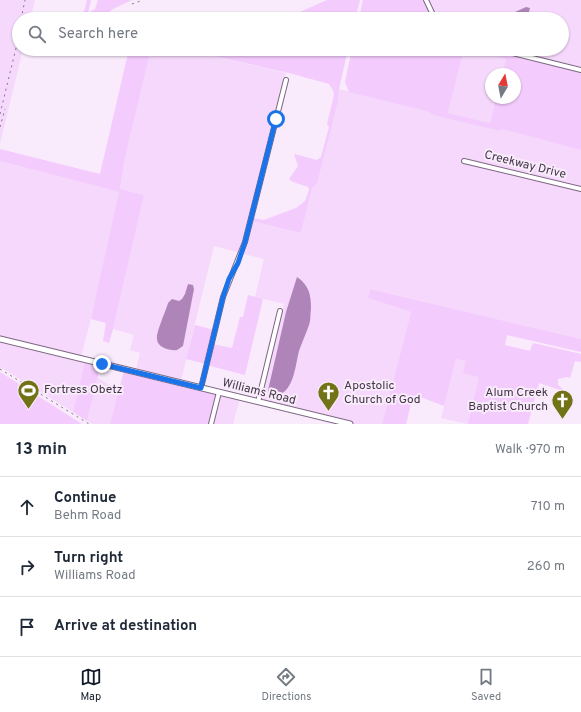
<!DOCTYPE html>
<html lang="en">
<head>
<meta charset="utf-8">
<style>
	:root { --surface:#fff; --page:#f6f6f7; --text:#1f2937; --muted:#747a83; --line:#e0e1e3; --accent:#111827 }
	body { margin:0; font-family:Overpass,sans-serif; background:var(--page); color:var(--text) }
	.compass { position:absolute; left:485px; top:68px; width:36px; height:36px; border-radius:50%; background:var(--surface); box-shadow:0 1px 3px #0004; rotate:10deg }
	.stop { position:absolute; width:12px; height:12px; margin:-9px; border:3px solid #1a73e8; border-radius:50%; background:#fff }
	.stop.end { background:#1a73e8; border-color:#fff; box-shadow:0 1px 4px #0008 }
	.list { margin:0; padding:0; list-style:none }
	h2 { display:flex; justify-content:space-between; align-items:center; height:52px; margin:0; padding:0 16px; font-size:17px }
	h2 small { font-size:13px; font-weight:400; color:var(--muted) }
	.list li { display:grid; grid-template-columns:26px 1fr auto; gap:12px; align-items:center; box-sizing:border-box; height:60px; padding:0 16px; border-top:1px solid var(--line) }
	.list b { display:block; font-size:15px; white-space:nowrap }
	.list p { margin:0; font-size:13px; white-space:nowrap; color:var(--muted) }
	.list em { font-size:13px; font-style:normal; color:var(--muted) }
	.icon { flex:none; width:22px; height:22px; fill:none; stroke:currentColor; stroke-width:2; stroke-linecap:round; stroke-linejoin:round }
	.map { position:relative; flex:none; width:581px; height:424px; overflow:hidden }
	.search { position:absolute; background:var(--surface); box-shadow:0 1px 3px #0004; left:12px; right:12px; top:12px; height:44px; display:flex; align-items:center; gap:10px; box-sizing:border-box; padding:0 14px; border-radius:22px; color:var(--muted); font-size:15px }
	.sheet { height:232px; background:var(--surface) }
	nav { display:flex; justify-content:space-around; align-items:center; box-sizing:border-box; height:56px; border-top:1px solid var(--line); background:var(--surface); font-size:11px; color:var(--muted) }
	nav a { display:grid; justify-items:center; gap:2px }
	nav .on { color:var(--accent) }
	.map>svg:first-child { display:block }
	.built { fill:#f5d8fb }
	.green { fill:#f3cbfd }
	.water { fill:#af85b9 }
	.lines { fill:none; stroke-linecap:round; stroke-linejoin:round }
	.minor-casing { stroke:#7c6781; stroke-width:6 }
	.major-casing { stroke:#7c6781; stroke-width:7 }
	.minor { stroke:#fff; stroke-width:4 }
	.major { stroke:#fff; stroke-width:5 }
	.rail { stroke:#847886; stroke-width:1; stroke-dasharray:2 4; stroke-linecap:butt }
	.route { stroke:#1a73e8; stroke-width:5 }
	.labels { text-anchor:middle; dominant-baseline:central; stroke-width:4; stroke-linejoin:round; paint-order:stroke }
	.street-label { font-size:12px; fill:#403642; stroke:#f9eafc }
	.poi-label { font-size:12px; fill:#403642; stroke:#f9eafc; text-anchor:start }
</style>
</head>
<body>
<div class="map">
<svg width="581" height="424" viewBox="0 0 581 424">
	<rect width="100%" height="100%" fill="#f9eafc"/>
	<!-- built -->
	<path class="built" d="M0 0H35L30 19H19V49H23L0 144Z
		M428 0H581V67L504 49H562V19H438Z
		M151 49H182L286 73 249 220 301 233 312 187 338 101 339 89 426 111 436 116 500 131 501 129 581 150V339L370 289 368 298 411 312 382 424H344L259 404 284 304 255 297 264 259 214 246 180 384 135 374 140 353 130 350 134 335 113 329 144 195 120 189 124 162Z
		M464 49 506 59 502 74H491V98H496L490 123 448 113Z
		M0 161 119 192 97 295 81 357 85 361 73 412 0 367Z
		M456 359 466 361 479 377 468 424 441 418Z
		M97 377 109 385 120 388 110 424H92L87 421Z
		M216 394 240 398 233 424H210Z"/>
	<!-- green -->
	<path class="green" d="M87 0H91L88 13 95 9 98 0H132L113 9 100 19H82Z
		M327 0H360L355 19H284Z
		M363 0H424L433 19H359Z
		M129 49H151L124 162 120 189 144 195 113 329 109 343 103 341 106 323 91 319 119 192 0 161V149L100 174Z
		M182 49H348L339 89 338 101 317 183 312 188 301 233 252 221 253 218 264 220 296 208 305 201 309 190 308 187 293 182 289 179 298 166 294 154 317 160 321 157 329 127 327 124 334 95 333 90 329 84 289 73Z
		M352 49H464L448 113 490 123 496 98H515V74H502L506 59 472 51 473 49H489L581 72V150L501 129 500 131 436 116 426 111 349 92 345 82Z
		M370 289 581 339V352L507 335 505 345 530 351 533 343 581 354V362L575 361 570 378 567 377 558 379V385L563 389V391L539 383 528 424H468L479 377 463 373 466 361 456 359 444 406 418 396H413L406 424H382L411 312 368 298Z
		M248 295 263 299 245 375 207 365 212 344 232 348 240 317H243Z
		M195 325 214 330 206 364 186 359Z
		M85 361 99 366 100 367 87 421 73 412Z
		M124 371 216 394V396L210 424H110Z
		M0 372 82 424H0Z"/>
	<!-- water -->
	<path class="water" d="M526 7 530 8 527 19H500Z
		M297 277C309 285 311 295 311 309 310 314 311 320 309 325 306 334 302 342 299 351 295 366 294 395 273 396L268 392 269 386 286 312Z
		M188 284 193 285 194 289 183 346 177 350C171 351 157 348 157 339 156 332 166 311 168 303L172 299 179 301 182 299 185 294Z"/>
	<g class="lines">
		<defs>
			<path id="minor" d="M426 0 435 19
				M496 49 581 70
				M464 161 581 189
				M201 388 223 297 245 242 286 80
				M258 402 280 311
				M211 424 219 392"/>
			<path id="major" d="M0 339 350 424"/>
		</defs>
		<!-- minor casing -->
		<use href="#minor" class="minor-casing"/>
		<!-- major casing -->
		<use href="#major" class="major-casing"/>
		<!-- minor -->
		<use href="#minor" class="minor"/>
		<!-- major -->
		<use href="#major" class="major"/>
		<!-- rail -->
		<path class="rail" d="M132 4 143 0
			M21 19 25 0
			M15 41 19 26
			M0 114 19 36
			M0 127 5 109
			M0 369 89 424"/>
	</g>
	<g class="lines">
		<!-- route -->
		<path class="route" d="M102 364 201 388 223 297 229 279 238 263 245 242 276 119"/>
	</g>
	<!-- icons -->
	<defs>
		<symbol id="stadium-pin" viewBox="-11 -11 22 30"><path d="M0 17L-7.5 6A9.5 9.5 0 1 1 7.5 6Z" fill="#727217" stroke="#f9eafc"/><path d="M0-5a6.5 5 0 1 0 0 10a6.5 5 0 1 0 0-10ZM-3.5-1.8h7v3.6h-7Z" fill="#fff"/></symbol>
		<symbol id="church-pin" viewBox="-11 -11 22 30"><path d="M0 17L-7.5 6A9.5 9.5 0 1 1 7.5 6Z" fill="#727217" stroke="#f9eafc"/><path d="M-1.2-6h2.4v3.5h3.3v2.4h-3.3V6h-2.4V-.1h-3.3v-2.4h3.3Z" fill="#fff"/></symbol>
	</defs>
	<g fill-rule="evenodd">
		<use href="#stadium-pin" x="16" y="378" width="25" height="34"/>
		<use href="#church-pin" x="316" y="380" width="25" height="34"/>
		<use href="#church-pin" x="550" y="388" width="25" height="34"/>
	</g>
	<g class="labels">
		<!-- street labels -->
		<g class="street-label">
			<text transform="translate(525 165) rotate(14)">Creekway Drive</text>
			<text transform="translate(259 392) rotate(14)">Williams Road</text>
		</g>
		<!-- poi labels -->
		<g class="poi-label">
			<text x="344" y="386">Apostolic<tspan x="344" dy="14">Church of God</tspan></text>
			<text x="44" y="390">Fortress Obetz</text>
			<text x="548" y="393" text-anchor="end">Alum Creek<tspan x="548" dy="14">Baptist Church</tspan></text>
		</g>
	</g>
</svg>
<svg class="compass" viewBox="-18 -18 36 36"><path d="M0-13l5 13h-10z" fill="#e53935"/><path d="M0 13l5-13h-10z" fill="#747a83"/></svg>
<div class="stop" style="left:276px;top:119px"></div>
<div class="stop end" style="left:102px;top:364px"></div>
<div class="search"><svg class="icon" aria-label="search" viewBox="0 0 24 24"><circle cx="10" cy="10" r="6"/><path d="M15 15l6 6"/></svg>Search here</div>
</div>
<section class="sheet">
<h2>13 min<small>Walk · 970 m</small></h2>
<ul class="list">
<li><svg class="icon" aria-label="ahead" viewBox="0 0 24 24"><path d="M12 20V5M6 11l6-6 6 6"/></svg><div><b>Continue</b><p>Behm Road</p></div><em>710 m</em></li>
<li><svg class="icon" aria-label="right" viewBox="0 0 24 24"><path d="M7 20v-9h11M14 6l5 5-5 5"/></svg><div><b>Turn right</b><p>Williams Road</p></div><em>260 m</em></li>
<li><svg class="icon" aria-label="arrive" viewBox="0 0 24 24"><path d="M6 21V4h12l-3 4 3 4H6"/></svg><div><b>Arrive at destination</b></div></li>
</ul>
</section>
<nav>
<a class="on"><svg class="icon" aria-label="map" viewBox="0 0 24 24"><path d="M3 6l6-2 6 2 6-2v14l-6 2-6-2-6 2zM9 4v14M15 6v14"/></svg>Map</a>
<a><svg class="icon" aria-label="directions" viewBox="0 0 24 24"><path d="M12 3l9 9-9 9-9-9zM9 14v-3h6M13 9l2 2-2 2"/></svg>Directions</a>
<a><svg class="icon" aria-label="saved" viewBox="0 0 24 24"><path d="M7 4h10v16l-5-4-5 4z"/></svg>Saved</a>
</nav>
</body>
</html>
